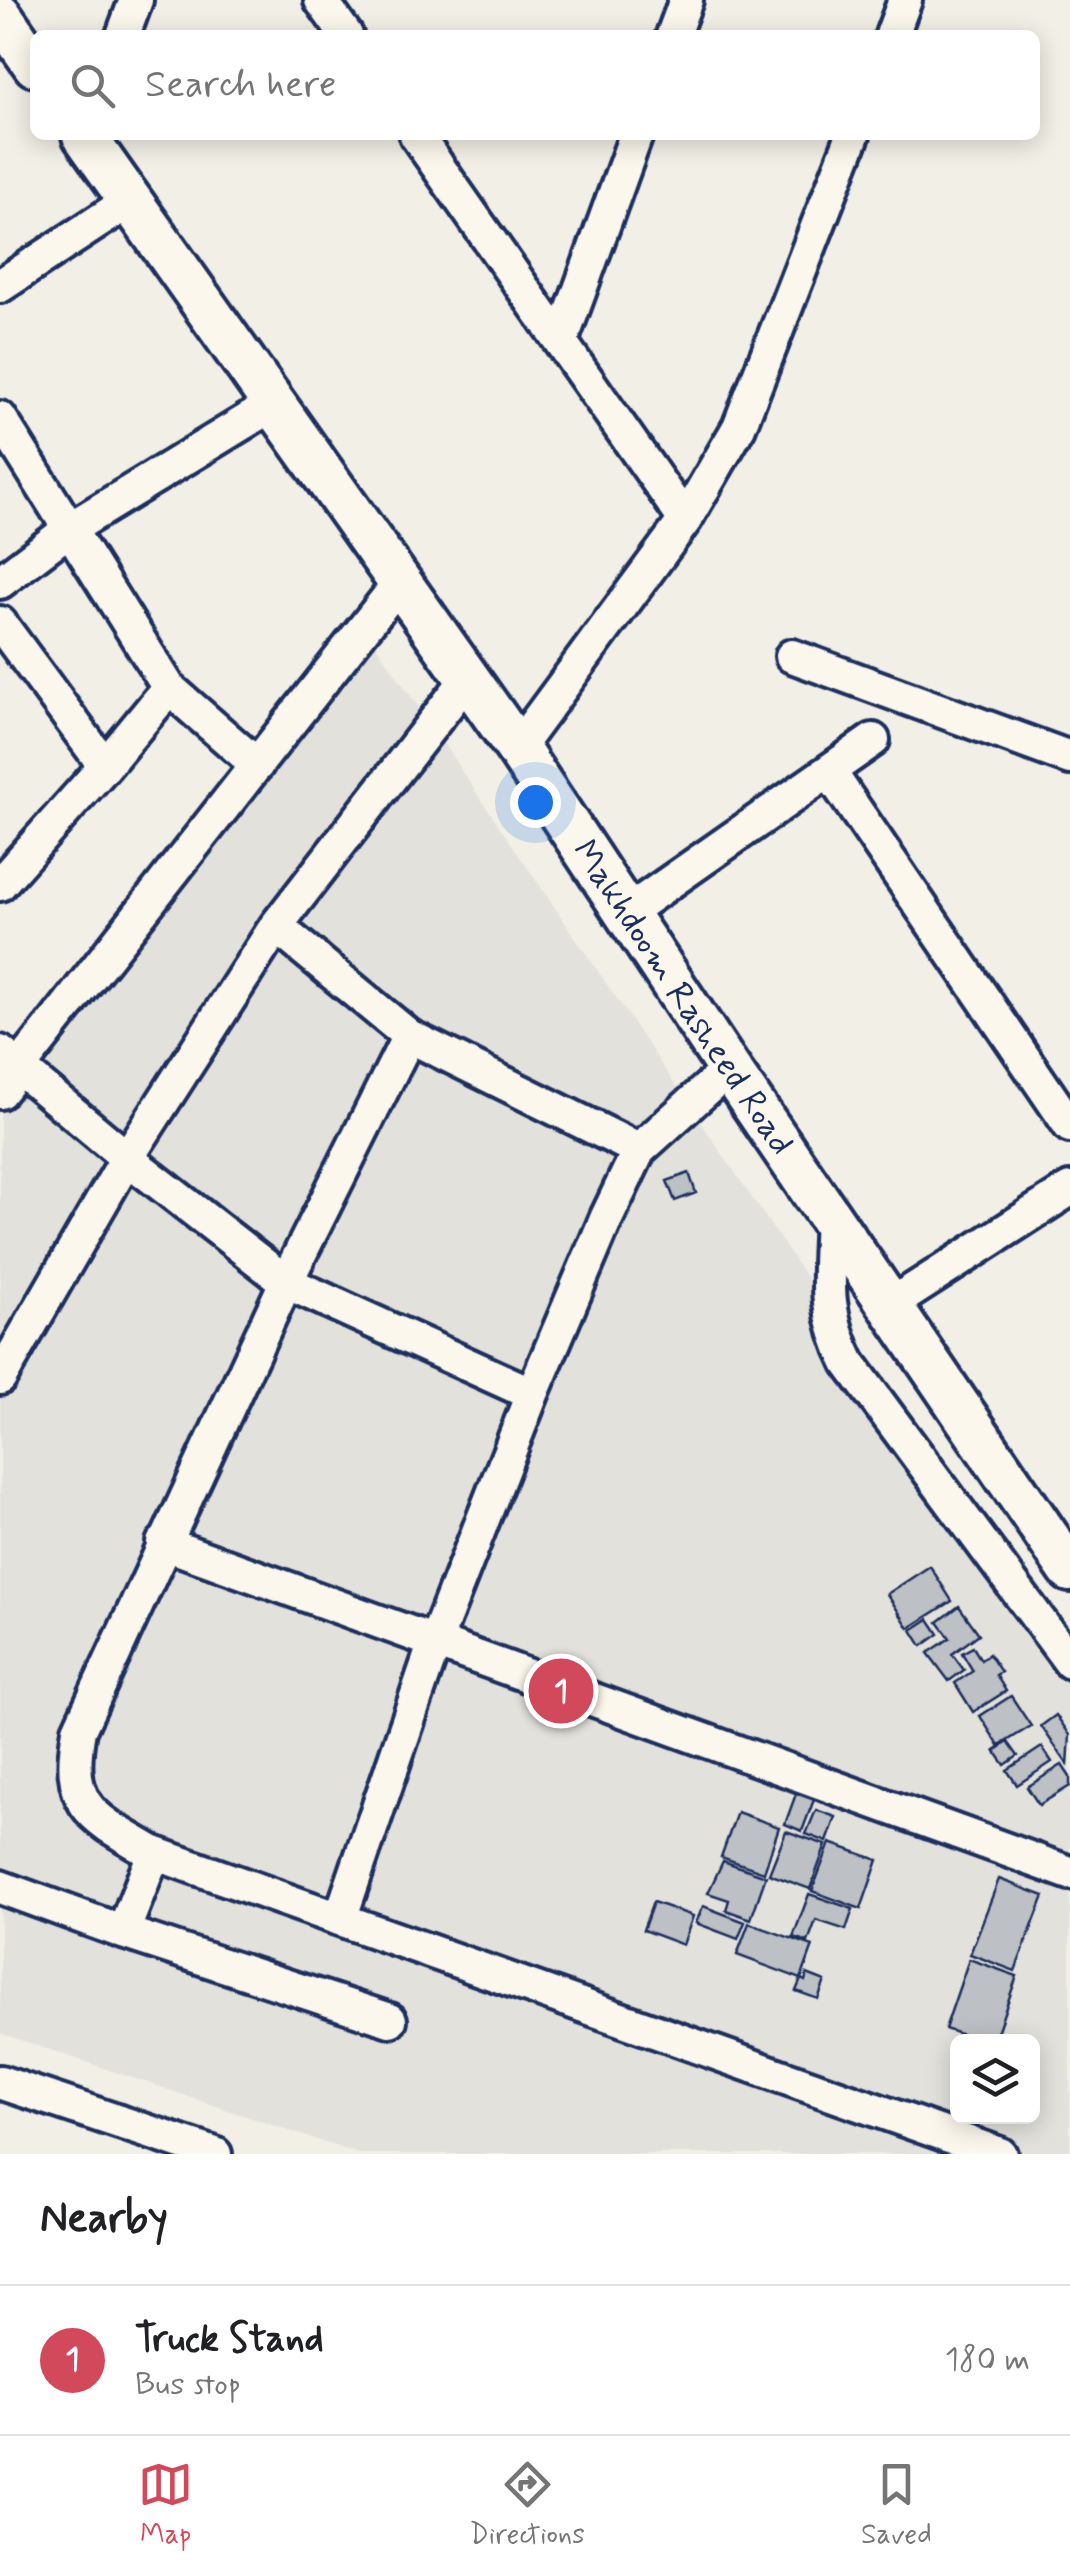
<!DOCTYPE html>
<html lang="en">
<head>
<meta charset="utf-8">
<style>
	:root { --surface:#fff; --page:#f6f6f6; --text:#202124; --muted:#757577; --line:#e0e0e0; --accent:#d1495b }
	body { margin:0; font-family:Mynerve,sans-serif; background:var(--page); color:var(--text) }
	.controls { position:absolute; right:30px; bottom:30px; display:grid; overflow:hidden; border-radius:15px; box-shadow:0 5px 25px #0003 }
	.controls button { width:90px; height:90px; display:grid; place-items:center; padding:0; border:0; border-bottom:2px solid var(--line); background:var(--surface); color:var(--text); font:50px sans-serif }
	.you { position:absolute; left:535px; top:802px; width:35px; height:35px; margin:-25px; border:8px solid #fff; border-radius:50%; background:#1a73e8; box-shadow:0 0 0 15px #1a73e833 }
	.badge { display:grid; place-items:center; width:65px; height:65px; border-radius:50%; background:var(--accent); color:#fff; font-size:32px; font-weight:700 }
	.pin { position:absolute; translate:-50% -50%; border:5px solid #fff; box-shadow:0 2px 10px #0006 }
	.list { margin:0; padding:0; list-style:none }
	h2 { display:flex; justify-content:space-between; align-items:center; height:130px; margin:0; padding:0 40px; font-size:42px }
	h2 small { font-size:32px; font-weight:400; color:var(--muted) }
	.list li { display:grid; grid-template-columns:65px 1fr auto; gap:30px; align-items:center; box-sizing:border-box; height:150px; padding:0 40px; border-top:2px solid var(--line) }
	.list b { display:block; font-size:38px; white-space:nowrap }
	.list p { margin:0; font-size:32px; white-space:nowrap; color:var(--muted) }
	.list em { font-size:32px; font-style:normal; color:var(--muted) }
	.icon { flex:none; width:55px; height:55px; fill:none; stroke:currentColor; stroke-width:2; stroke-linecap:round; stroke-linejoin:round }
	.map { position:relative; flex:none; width:1070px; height:2154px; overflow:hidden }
	.search { position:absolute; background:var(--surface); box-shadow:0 5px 25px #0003; left:30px; right:30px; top:30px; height:110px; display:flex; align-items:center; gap:25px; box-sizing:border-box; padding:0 35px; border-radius:15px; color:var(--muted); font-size:38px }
	.sheet { height:280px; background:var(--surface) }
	nav { display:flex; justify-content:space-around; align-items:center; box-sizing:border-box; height:140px; border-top:2px solid var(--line); background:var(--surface); font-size:28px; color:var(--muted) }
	nav a { display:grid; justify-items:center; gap:5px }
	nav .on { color:var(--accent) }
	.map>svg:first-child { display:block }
	.built { fill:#e2e1dc; fill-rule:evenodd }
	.building { fill:#bdc0c4; stroke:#1b2f5e; stroke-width:2.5 }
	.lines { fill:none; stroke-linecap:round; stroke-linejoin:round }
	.minor-casing { stroke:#1b2f5e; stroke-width:40 }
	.major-casing { stroke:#1b2f5e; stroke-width:50 }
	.minor { stroke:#fbf7ec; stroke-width:32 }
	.major { stroke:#fbf7ec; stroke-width:42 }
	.labels { text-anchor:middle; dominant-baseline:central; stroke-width:10; stroke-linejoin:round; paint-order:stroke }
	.street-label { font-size:35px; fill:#1b2f5e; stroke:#fbf7ec }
</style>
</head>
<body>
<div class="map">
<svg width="1070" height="2154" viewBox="0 0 1070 2154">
	<rect width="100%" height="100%" fill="#f2efe6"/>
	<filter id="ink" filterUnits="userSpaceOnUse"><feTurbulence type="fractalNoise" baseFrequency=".01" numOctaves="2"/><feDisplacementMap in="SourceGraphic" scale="20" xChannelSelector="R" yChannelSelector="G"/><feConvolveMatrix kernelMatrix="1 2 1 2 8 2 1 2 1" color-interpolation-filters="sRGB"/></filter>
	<g filter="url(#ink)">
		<!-- built -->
		<path class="built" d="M376 645 1070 1665V2154H358L0 2033V1114ZM958 2041H1032V2116H958Z"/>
		<!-- building -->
		<path class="building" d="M689 1173 696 1193 675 1201 667 1181Z
			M930 1566 952 1601 909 1628 887 1594Z
			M959 1606 979 1634 952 1654 964 1670 949 1681 928 1653 950 1638 938 1622Z
			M929 1619 939 1634 922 1646 912 1630Z
			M973 1647 981 1660 989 1654 1001 1672 996 1675 1006 1691 973 1712 955 1683 973 1671 962 1653Z
			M1011 1696 1031 1726 999 1746 980 1716Z
			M1056 1715 1070 1735 1068 1765 1041 1726Z
			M1008 1742 1018 1756 1005 1765 995 1751Z
			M1042 1747 1052 1762 1017 1785 1007 1770Z
			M1062 1765 1070 1777V1786L1039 1805 1027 1787Z
			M797 1791 815 1797 802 1831 785 1824Z
			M816 1810 836 1817 827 1842 806 1834Z
			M737 1812 779 1827 764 1872 721 1857Z
			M786 1831 826 1845 810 1889 769 1874Z
			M830 1843 878 1860 861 1909 812 1891Z
			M723 1861 766 1876 751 1919 726 1910 729 1900 708 1893Z
			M999 1879 1044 1896 1015 1971 970 1954Z
			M809 1894 853 1909 846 1930 816 1920 808 1942 793 1937Z
			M653 1902 693 1916 683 1945 643 1930Z
			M703 1906 745 1922 738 1939 696 1923Z
			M749 1923 813 1946 801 1979 737 1955Z
			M969 1959 1017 1976 994 2041H981L945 2029Z
			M807 1974 825 1981 818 1999 796 1991 801 1979 805 1981Z"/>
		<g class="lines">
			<defs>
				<path id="minor" d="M321 0 346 35
					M123 35 136 0
					M673 35 686 0
					M892 35 905 0
					M416 135 685 520
					M0 286 131 200
					M561 342 636 135
					M0 418 169 688 257 765
					M0 582 71 528 274 404
					M0 623 105 766
					M792 656 1070 758
					M517 748 685 520 739 427 853 135
					M829 771 1070 1126
					M0 884 105 766 169 688
					M626 913 873 740
					M276 926 468 678
					M0 1052 127 1158 286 1282 532 1394
					M0 1092 400 582
					M639 1150 409 1036 286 1282 79 1730C65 1808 92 1817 154 1853L1000 2154
					M831 1218C829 1276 822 1309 849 1363L1070 1662
					M890 1305 1070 1189
					M0 1378 127 1158 276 926 409 1036
					M163 1543 1070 1873
					M0 1887 123 1932 390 2020
					M340 1919 435 1642 532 1394 606 1219 639 1150 729 1069
					M123 1932 154 1853
					M0 2082 215 2154"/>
				<g id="major">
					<path d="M0 15 35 65"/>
					<path id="s1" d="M84 135 517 748 729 1069 1070 1570"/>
				</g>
			</defs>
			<!-- minor casing -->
			<use href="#minor" class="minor-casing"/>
			<!-- major casing -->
			<use href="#major" class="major-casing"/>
			<!-- minor -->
			<use href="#minor" class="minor"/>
			<!-- major -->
			<use href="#major" class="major"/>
		</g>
	</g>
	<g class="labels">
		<!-- street labels -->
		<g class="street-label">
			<text stroke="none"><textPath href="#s1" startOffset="1050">Makhdoom Rasheed Road</textPath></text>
		</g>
	</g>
</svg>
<div class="controls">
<button><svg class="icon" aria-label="layers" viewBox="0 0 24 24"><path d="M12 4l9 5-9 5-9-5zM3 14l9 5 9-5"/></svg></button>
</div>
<div class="you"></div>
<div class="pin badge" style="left:561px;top:1691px">1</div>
<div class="search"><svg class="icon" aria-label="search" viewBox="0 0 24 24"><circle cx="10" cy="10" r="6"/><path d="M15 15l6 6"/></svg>Search here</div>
</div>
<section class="sheet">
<h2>Nearby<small></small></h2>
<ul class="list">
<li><span class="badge">1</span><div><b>Truck Stand</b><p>Bus stop</p></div><em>180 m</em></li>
</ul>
</section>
<nav>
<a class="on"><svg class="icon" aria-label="map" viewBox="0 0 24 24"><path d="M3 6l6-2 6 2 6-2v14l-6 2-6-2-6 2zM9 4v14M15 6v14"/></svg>Map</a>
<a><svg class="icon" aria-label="directions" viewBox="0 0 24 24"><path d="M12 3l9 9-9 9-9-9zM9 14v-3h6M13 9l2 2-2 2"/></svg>Directions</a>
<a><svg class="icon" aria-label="saved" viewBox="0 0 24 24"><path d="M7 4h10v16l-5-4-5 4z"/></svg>Saved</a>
</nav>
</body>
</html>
